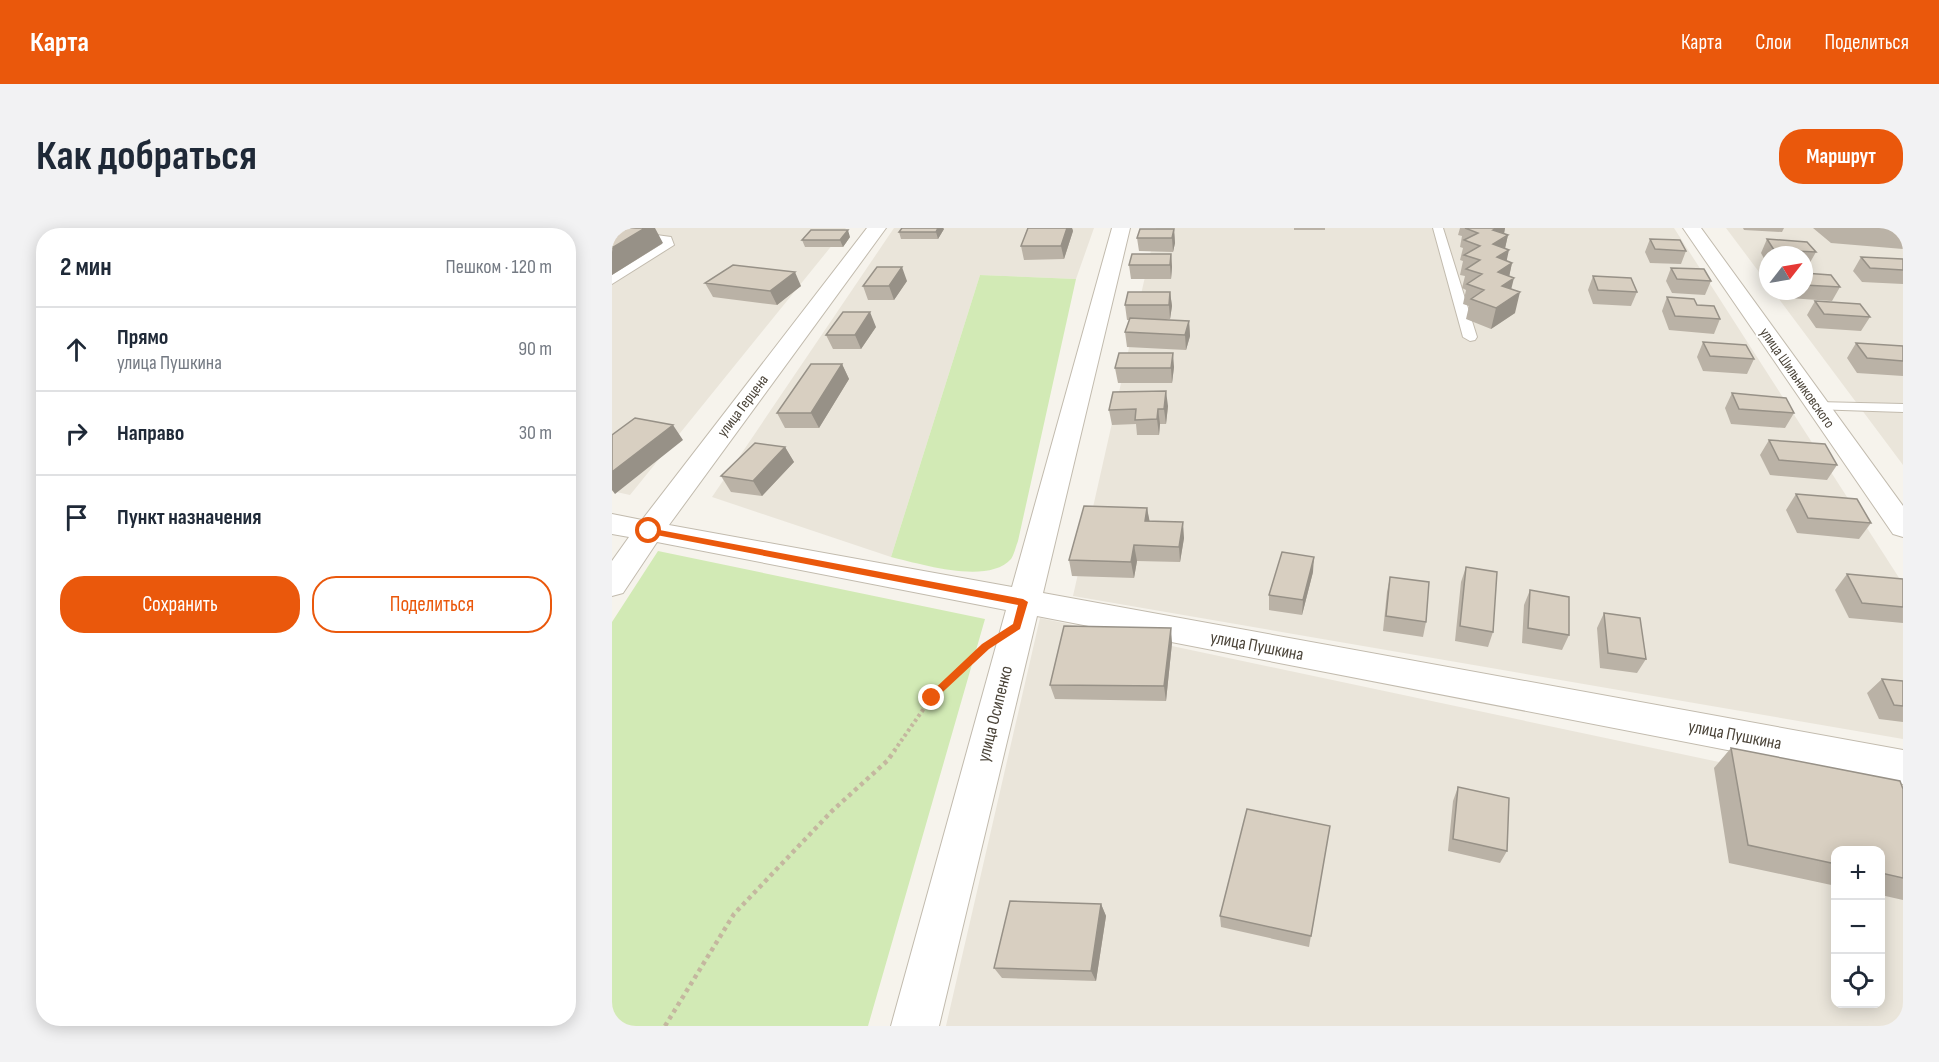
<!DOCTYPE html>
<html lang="ru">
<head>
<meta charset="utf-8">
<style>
	:root { --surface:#fff; --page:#f2f2f3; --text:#1f2937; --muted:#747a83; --line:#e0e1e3; --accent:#ea580c }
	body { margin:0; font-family:"Sofia Sans Condensed",sans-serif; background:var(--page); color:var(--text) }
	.controls { position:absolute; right:18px; bottom:18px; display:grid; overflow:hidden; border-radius:12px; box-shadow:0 3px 15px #0003 }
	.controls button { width:54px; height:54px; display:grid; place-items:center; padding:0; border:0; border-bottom:2px solid var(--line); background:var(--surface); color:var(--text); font:30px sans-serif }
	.compass { position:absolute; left:1147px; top:18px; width:54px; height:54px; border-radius:50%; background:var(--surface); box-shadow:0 3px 15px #0003; rotate:59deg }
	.stop { position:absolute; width:18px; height:18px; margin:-14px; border:4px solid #ea580c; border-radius:50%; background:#fff }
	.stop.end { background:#ea580c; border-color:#fff; box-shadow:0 2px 6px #0008 }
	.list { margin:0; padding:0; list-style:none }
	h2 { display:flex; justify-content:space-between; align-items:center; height:78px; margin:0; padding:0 24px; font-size:26px }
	h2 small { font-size:20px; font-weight:400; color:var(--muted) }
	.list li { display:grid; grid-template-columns:39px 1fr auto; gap:18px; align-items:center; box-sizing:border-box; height:84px; padding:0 24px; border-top:2px solid var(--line) }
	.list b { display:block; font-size:22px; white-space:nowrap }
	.list p { margin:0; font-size:20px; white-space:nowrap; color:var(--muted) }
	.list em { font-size:20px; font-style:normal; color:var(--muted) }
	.actions { display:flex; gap:12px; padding:18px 24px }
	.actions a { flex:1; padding:14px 0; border:2px solid var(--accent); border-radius:24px; text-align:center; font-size:21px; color:var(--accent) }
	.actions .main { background:var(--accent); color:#fff }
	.icon { flex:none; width:33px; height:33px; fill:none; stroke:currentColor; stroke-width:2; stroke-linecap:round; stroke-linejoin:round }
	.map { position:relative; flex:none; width:1291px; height:798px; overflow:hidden; border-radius:24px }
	header { display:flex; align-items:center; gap:36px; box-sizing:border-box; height:84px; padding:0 30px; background:var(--accent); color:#fff }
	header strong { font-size:28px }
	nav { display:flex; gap:33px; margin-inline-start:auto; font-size:21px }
	.intro { display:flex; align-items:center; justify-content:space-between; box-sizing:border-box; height:144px; padding:0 36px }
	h1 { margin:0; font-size:42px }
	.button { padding:15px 27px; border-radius:24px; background:var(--accent); color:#fff; font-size:21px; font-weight:700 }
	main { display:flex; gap:36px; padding:0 36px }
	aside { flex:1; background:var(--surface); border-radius:24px; box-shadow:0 3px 15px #0003 }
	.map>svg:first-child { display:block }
	.residential { fill:#eae5da; fill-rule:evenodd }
	.green { fill:#d2eab5 }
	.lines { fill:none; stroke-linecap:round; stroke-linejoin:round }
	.lane-casing { stroke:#c2bbae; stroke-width:2 }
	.street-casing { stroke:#c2bbae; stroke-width:2 }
	.path-far1 { stroke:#c4b79f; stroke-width:4; stroke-dasharray:3 3; stroke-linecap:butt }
	.path { stroke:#c4b79f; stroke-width:4.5; stroke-dasharray:4 4; stroke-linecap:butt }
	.lane { fill:#fff; fill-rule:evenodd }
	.street { fill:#fff; fill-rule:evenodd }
	.wall { fill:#bab2a6 }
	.shaded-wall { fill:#979187 }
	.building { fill:#d8cfc1; stroke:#979187; stroke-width:1.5 }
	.route { fill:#ea580c }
	.labels { text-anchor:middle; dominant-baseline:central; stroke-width:4.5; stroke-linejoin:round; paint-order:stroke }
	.far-street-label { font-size:15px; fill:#4b4439; stroke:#fff }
	.street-label { font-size:18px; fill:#4b4439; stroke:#fff }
</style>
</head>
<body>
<header>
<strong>Карта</strong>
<nav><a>Карта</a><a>Слои</a><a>Поделиться</a></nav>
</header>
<div class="intro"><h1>Как добраться</h1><a class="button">Маршрут</a></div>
<main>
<aside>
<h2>2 мин<small>Пешком · 120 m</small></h2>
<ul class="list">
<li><svg class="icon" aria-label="ahead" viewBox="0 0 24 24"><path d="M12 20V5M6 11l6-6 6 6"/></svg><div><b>Прямо</b><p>улица Пушкина</p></div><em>90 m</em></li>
<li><svg class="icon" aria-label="right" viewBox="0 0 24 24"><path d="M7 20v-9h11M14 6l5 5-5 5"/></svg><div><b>Направо</b></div><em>30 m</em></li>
<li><svg class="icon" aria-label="arrive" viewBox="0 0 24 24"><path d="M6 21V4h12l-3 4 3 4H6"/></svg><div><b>Пункт назначения</b></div></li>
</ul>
<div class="actions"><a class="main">Сохранить</a><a>Поделиться</a></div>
</aside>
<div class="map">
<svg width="1291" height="798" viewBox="0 0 1291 798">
	<rect width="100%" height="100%" fill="#f6f3ec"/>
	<!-- residential -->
	<path class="residential" d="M0 0H234L18 267 0 263Z
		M282 0H482L464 51 368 47 279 329 100 269Z
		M544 0H1062L1291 356V511L461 368Z
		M1114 0H1231L1291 5V237L1161 63H1192V27H1156V56Z
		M428 390 1291 573V798H334ZM1224 622H1268V776H1224Z"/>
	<!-- green -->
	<path class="green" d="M368 47 464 51 406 313C404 318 402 327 399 331 376 357 309 336 279 329Z
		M46 323 373 391 256 798H0V394Z"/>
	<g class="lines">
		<defs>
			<path id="lane" d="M821 0H831L865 109 863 112 858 113 851 109Z
				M0 1 59 9 62 17 0 56V47L50 16V14L0 7Z
				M1205 174 1291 176V184L1200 181 1198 178 1200 175Z"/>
			<path id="street" d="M255 0H274L57 297 400 359 500 0H518L431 365 1291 522V556L425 388 327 798H279L394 382 45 314 11 365 0 368V333L17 309 0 306V286L30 292Z
				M1071 0H1089L1291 278V309L1281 306Z"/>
		</defs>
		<!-- lane casing -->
		<use href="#lane" class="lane-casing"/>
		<!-- street casing -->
		<use href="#street" class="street-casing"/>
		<!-- path-far1 -->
		<path class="path-far1" d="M282 523 320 469 363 428"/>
		<!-- path -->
		<path class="path" d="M53 798 122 686 220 583 275 533 283 522"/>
		<!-- lane -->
		<use href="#lane" class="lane"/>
		<!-- street -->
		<use href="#street" class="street"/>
	</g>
	<!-- wall -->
	<path class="wall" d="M290 0H331L332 1 326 11H289L287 4Z
		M416 0H460L461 3 452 31 412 32 409 18Z
		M682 0H713V2H682Z
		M848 0H893L892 6 896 7 893 20 895 33 900 35 897 48 903 85 879 101 854 91 857 78 851 76 854 62 850 60 853 48 848 47 851 33 848 32 851 20 848 19 850 8 846 7Z
		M1131 0H1172L1170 4 1132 2Z
		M1201 0H1291V21L1219 15Z
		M562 1 563 15 561 24 527 23 525 10Z
		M238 9 231 19H193L190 12Z
		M1038 11 1074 23 1069 36 1038 35 1033 24Z
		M1155 11 1204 24 1196 38H1192V27H1156L1155 36 1149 25Z
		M559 26 560 39 559 51H519L517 37Z
		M1249 29 1291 31V56L1250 54 1241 43Z
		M1059 40 1099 53 1093 67 1060 65 1054 53Z
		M1192 45 1228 59 1220 73 1177 70 1172 63H1192Z
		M981 48 1025 64 1019 78 981 76 976 62Z
		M295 53 282 72H256L251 58Z
		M93 55 189 58 165 77 101 69Z
		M558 64 560 78 558 91 541 92 577 93 578 108 574 122 515 119 513 104 518 92H515L513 77Z
		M1055 69 1085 77 1108 91 1102 106 1057 102 1050 83Z
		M1203 73 1258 89 1249 103 1204 100 1195 87Z
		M264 99 249 121H221L214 107Z
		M1091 114 1142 131 1135 146 1091 143 1085 129Z
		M1244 115 1291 118V148L1245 145 1235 130Z
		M230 136 237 151 207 200H173L165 185Z
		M562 139 560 155H506L503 140Z
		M1120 165 1182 185 1173 200 1119 196 1113 180Z
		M556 178 554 196H548L547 207H525L524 196 500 197 497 182Z
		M1157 212 1225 237 1215 252 1158 247 1148 227Z
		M173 219 182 234 150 268 119 264 109 248Z
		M1184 266 1259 295 1247 311 1185 305 1174 282Z
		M535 280 537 293 572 310 568 334 525 333 522 350 460 348 457 332Z
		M854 339 881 404 876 419 843 413 849 354Z
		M701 344 690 387 657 382V367Z
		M1235 346 1291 351V395L1237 390 1223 362Z
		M778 349 814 394 811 409 771 403 775 364Z
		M918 362 957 407 950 422 910 415 912 377Z
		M992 385 1034 431 1025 445 988 440 985 400Z
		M560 415 554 473 443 471 438 457Z
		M1270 451 1291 453V494L1267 491 1255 465Z
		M1119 520 1291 561V672L1269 667V622H1224V658L1117 635 1102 540Z
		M846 559 895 623 888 635 836 623 841 573Z
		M718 598 697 719 609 699 608 688Z
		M489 676 494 688 484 753 390 750 382 740Z"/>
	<!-- shaded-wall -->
	<path class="shaded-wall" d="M33 0H43L51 15 0 47V20Z
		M326 0H331L332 1 326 11 324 4Z
		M455 0H460L461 3 452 31 449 18Z
		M878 0H893L891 11 896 7 892 25 897 22 893 40 900 35 896 54 902 50 897 70 885 78Z
		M562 1 563 15 561 24 560 10Z
		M236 2 238 9 231 19 228 12Z
		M559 26 560 39 559 51 558 37Z
		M290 39 295 53 282 72 277 58Z
		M183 44 189 58 165 77 158 63Z
		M558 64 560 78 558 91 557 77Z
		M908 64 903 85 879 101 884 80Z
		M258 84 264 99 249 121 243 107Z
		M577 93 578 108 574 122 573 107Z
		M561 125 562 139 560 155 559 140Z
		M230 136 237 151 207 200 199 185Z
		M554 163 556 178 554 196 552 181Z
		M546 181 548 196 547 207 545 191Z
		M61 197 71 212 3 266 0 262V244Z
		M173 219 182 234 150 268 141 253Z
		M535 280 538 295 533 293Z
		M571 294 572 310 568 334 567 319Z
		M522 317 525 333 522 350 519 334Z
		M702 329 701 344 690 387 691 372Z
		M559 400 560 415 554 473 552 458Z
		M489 676 494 688 484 753 479 743Z"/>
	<!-- building -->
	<path class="building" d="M0 0H33L0 20Z
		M290 0H326L324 4H287Z
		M416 0H455L449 18H409Z
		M853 0H885L881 2 896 7 881 16 897 22 885 29 900 35 886 44 902 50 890 58 908 64 884 80 859 71 872 62 855 56 870 46 854 41 868 32 852 27 868 18 852 12 866 5Z
		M528 1H562L560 10H525Z
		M199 2H236L228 12H190Z
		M1038 11 1068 12 1074 23 1043 21Z
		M1155 11 1195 14 1204 24 1162 22Z
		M520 26H559L558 37H517Z
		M1249 29 1291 31V42L1258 40Z
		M121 37 183 44 158 63 93 55Z
		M265 39H290L277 58H251Z
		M1059 40 1092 41 1099 53 1065 51Z
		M1192 45 1219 47 1228 59 1192 57Z
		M981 48 1019 50 1025 64 986 62Z
		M516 64H558L557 77H513Z
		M1055 69 1082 71 1085 77 1102 78 1108 91 1063 88Z
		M1203 73 1248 76 1258 89 1212 86Z
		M231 84H258L243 107H214Z
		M518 90 577 93 573 107 513 104Z
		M1091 114 1134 117 1142 131 1098 128Z
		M1244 115 1291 118V133L1255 130Z
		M507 125H561L559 140H503Z
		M199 136H230L199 185H165Z
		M554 163 552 181H546L545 191 523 192 524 181 497 182 501 164Z
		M1120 165 1174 170 1182 185 1127 181Z
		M23 190 61 197 0 244V207Z
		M1157 212 1213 216 1225 237 1167 232Z
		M143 215 173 219 141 253 109 248Z
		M1184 266 1245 271 1259 295 1196 290Z
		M472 278 535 280 533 293 571 294 567 319 522 317 519 334 457 332Z
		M670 324 702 329 691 372 657 367Z
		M854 339 885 344 881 404 848 398Z
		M1235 346 1291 351V379L1250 375Z
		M778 349 817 354 814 394 774 388Z
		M918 362 957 369V407L916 400Z
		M992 385 1028 390 1034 431 996 425Z
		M452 398 559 400 552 458 438 457Z
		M1270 451 1291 453V478L1282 477Z
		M1119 520 1288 553 1291 561V650L1269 645V622H1224V636L1136 617Z
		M846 559 897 570 895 623 841 611Z
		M635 581 718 598 699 708 608 688Z
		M398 673 489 676 479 743 382 740Z"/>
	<!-- route -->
	<path class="route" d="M37 300 411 371 416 374 408 401 377 421 320 474 317 473V466L370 416 401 396 406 377 34 305 33 303Z"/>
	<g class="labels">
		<!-- far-street labels -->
		<g class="far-street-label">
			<text transform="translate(1185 150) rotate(55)">улица Шильниковского</text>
			<text transform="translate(131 178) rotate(-53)">улица Герцена</text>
		</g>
		<!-- street labels -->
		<g class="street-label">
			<text transform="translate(645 418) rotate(11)">улица Пушкина</text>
			<text transform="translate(383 486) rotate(-76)">улица Осипенко</text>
			<text transform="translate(1123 507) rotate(11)">улица Пушкина</text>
		</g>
	</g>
</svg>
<div class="controls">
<button>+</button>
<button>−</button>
<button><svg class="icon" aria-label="locate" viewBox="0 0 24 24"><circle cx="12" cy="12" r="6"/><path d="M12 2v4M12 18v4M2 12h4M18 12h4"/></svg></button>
</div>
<svg class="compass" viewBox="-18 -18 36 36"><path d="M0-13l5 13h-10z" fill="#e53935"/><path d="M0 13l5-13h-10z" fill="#747a83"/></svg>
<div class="stop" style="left:37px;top:303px"></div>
<div class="stop end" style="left:320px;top:470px"></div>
</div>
</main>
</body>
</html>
